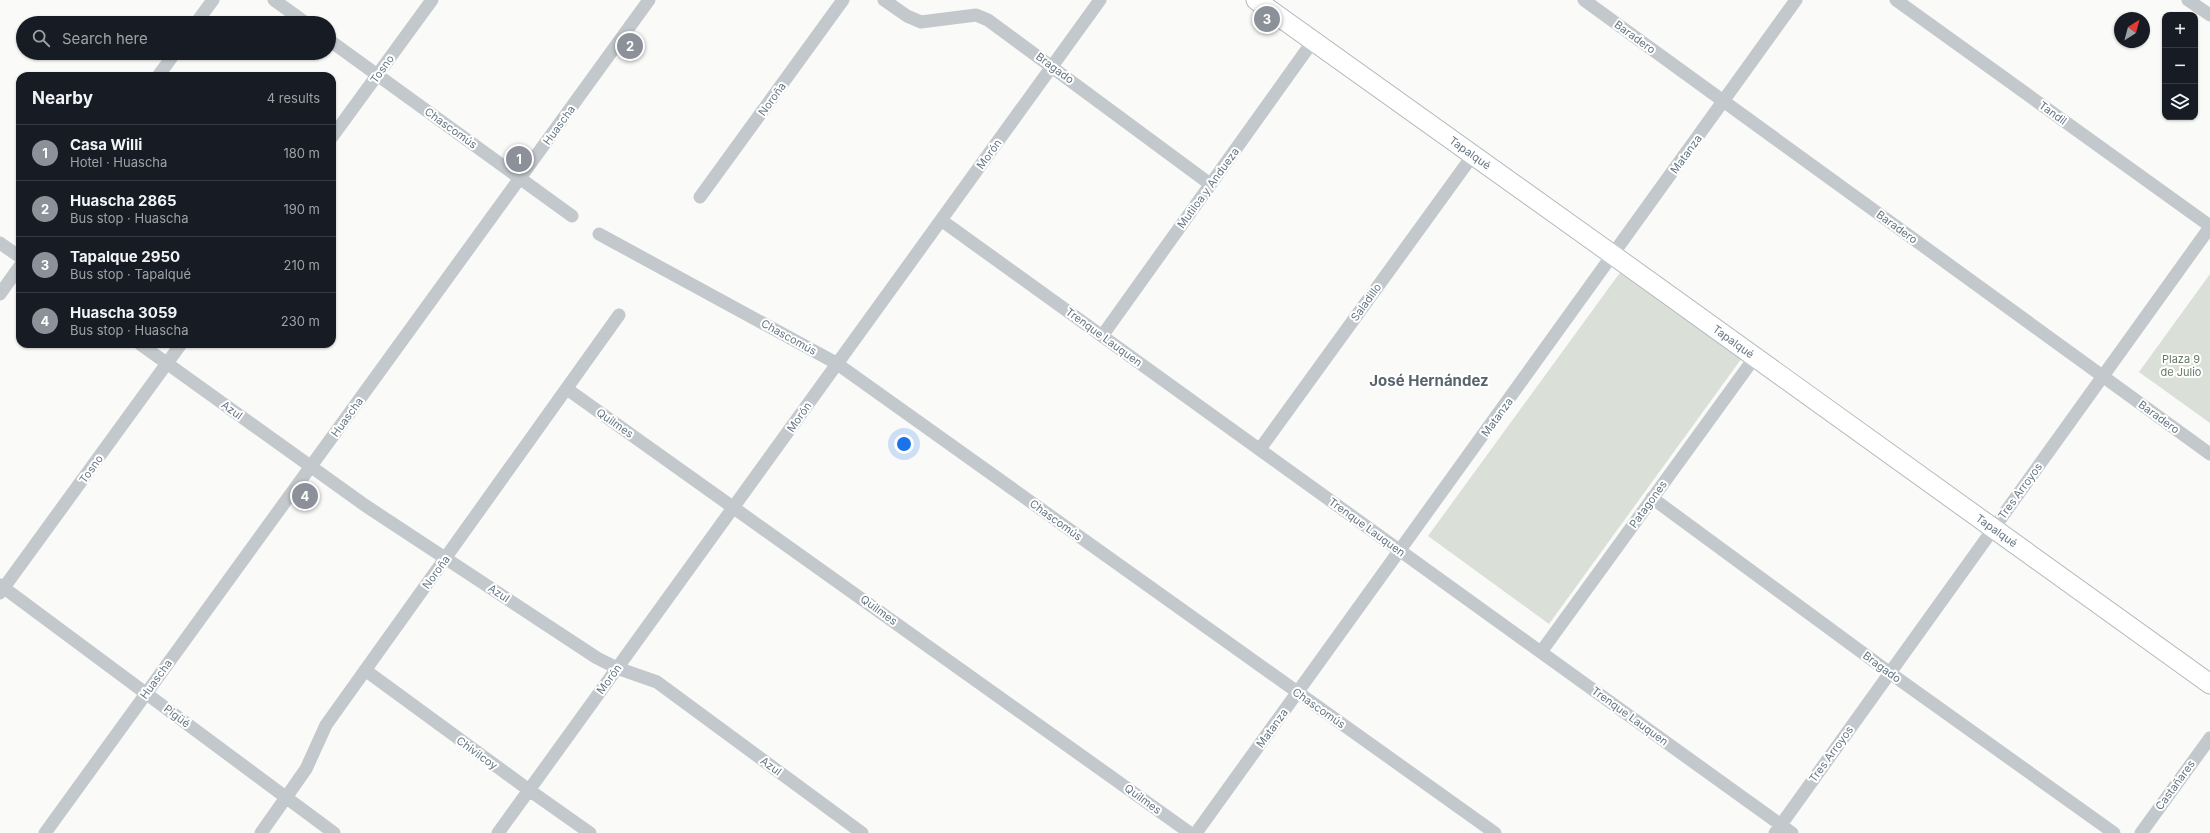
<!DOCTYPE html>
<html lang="en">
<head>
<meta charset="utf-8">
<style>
	:root { --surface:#171b24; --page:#242831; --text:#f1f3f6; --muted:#9ea1a6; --line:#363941; --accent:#8c9099 }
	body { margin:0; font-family:Inter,sans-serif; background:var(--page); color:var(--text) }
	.controls { position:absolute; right:12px; top:12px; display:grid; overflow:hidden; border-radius:8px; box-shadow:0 1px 3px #0004 }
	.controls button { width:36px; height:36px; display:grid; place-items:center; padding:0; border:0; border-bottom:1px solid var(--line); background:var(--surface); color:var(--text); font:20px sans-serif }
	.compass { position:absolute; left:2114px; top:12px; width:36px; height:36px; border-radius:50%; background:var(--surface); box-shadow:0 1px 3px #0004; rotate:36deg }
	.you { position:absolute; left:904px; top:444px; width:14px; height:14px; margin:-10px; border:3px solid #fff; border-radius:50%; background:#1a73e8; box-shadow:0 0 0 6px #1a73e833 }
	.badge { display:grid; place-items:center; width:26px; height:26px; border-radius:50%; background:var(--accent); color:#fff; font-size:13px; font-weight:700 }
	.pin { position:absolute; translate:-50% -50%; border:2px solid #fff; box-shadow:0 1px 4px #0006 }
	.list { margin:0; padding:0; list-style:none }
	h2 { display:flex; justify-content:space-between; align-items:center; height:52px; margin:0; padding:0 16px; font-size:17px }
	h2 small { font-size:13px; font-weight:400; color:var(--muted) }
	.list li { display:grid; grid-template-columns:26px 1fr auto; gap:12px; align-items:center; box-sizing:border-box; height:56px; padding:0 16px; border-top:1px solid var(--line) }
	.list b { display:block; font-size:15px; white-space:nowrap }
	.list p { margin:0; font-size:13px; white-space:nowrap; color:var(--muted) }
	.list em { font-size:13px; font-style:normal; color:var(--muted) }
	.icon { flex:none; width:22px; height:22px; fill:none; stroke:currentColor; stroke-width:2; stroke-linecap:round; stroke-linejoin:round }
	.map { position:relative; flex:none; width:2210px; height:833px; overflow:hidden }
	.search { position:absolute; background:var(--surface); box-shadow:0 1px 3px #0004; left:16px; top:16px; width:320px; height:44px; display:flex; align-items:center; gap:10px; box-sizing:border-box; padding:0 14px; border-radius:22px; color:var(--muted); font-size:15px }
	.panel { position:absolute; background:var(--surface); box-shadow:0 1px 3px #0004; left:16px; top:72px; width:320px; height:276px; border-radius:12px }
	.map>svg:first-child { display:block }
	.green { fill:#dadfd7 }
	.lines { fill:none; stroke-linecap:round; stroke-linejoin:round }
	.secondary-casing { stroke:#b3babf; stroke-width:21 }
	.minor { stroke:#c3c8cc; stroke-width:13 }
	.secondary { stroke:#fff; stroke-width:19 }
	.labels { text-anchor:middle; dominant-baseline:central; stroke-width:4; stroke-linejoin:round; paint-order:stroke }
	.street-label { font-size:11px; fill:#657683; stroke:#fff }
	.park-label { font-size:11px; fill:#687a64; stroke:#fff }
	.district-label { font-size:15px; font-weight:bold; fill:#57646e; stroke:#fff }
</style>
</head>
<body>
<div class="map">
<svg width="2210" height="833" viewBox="0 0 2210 833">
	<rect width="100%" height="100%" fill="#fafaf8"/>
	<!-- green -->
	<path class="green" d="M1627 263 1747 351 1549 624 1428 536Z
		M2210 274V423L2139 372Z"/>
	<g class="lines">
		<defs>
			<g id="secondary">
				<path id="s1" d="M1256 0 1613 255 2210 684"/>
			</g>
		</defs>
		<!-- secondary casing -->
		<use href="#secondary" class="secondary-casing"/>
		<!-- minor -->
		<path class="minor" d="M274 0 306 23
			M884 0 907 16 921 22 976 15 988 20 1210 184
			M1584 0 2210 454
			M1896 0 2210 226
			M2188 0 2210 15
			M196 23 213 0
			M329 40 572 216
			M158 76 175 53
			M332 137 432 0
			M700 197 843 0
			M941 220 1792 833
			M599 234 836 363 1495 833
			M0 243 20 257
			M0 294 20 266
			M1102 336 1313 41
			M140 344 366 506 597 658 617 668 657 682 862 833
			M567 389 1190 833
			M1260 449 1473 155
			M1652 498 1890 673 2114 833
			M0 585 334 833
			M0 593 181 344
			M1541 652 1755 357
			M365 670 529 790 590 833
			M45 833 649 0
			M261 833 306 769 326 725 619 315
			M498 833 1100 0
			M1196 833 1796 0
			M1775 833 2210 227
			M2141 833 2210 738"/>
		<!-- secondary -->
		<use href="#secondary" class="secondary"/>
	</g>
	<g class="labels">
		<!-- street labels -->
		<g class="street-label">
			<text transform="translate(1635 37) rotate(36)">Baradero</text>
			<text transform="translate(1055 68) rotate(36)">Bragado</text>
			<text transform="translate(382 69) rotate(-54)">Tosno</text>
			<text transform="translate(772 99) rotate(-54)">Noroña</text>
			<text transform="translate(2053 113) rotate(36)">Tandil</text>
			<text transform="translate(559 125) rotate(-54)">Huascha</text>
			<text transform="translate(451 128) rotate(36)">Chascomús</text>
			<text stroke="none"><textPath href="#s1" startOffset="263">Tapalqué</textPath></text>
			<text transform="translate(989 154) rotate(-54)">Morón</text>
			<text transform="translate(1686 154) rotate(-54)">Matanza</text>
			<text transform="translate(1208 188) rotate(-54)">Mutiloa y Andueza</text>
			<text transform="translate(1897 227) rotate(36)">Baradero</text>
			<text transform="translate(1366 302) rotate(-54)">Saladillo</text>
			<text transform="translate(789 337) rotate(29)">Chascomús</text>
			<text transform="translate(1104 337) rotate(36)">Trenque Lauquen</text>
			<text stroke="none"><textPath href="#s1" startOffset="587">Tapalqué</textPath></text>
			<text transform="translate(232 410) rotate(36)">Azul</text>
			<text transform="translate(347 417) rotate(-54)">Huascha</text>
			<text transform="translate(799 417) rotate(-55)">Morón</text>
			<text transform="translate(1497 417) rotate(-54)">Matanza</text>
			<text transform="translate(2159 417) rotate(36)">Baradero</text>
			<text transform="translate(615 423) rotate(35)">Quilmes</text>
			<text transform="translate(91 469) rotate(-54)">Tosno</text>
			<text transform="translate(2020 491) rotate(-54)">Tres Arroyos</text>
			<text transform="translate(1648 504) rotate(-54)">Patagones</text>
			<text transform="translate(1056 520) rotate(36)">Chascomús</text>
			<text transform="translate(1367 527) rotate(36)">Trenque Lauquen</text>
			<text stroke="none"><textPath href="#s1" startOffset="911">Tapalqué</textPath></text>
			<text transform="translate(436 572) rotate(-54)">Noroña</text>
			<text transform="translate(499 593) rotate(34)">Azul</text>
			<text transform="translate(879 610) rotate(36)">Quilmes</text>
			<text transform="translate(1882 667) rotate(36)">Bragado</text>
			<text transform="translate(156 679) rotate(-54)">Huascha</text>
			<text transform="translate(609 679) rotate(-54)">Morón</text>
			<text transform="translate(1319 708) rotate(35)">Chascomús</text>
			<text transform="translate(177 716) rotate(37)">Pigüé</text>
			<text transform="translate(1630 716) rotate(36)">Trenque Lauquen</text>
			<text transform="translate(1272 728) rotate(-54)">Matanza</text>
			<text transform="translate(477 753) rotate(36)">Chivilcoy</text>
			<text transform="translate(1831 754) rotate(-54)">Tres Arroyos</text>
			<text transform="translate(771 766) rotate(36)">Azul</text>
			<text transform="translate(2175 785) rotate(-54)">Castañares</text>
			<text transform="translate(1143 799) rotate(36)">Quilmes</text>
		</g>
		<!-- park labels -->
		<g class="park-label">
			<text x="2181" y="359">Plaza 9<tspan x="2181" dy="13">de Julio</tspan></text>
		</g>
		<!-- district labels -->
		<g class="district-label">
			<text x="1429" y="380">José Hernández</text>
		</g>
	</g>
</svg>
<div class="controls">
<button>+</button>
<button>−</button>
<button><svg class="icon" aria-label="layers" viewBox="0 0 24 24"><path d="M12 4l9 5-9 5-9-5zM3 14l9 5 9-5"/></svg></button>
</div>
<svg class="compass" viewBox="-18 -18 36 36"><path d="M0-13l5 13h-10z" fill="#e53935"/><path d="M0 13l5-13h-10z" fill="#9ea1a6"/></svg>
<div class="you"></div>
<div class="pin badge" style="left:519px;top:159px">1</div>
<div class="pin badge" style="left:630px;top:46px">2</div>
<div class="pin badge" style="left:1267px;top:19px">3</div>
<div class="pin badge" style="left:305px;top:496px">4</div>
<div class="search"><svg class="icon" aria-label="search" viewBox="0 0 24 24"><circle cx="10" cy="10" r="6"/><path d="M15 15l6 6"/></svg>Search here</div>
<section class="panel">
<h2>Nearby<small>4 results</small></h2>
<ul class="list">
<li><span class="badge">1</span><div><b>Casa Willi</b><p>Hotel · Huascha</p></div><em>180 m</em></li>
<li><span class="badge">2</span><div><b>Huascha 2865</b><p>Bus stop · Huascha</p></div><em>190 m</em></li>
<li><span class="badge">3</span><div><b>Tapalque 2950</b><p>Bus stop · Tapalqué</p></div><em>210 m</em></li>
<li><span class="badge">4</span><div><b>Huascha 3059</b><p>Bus stop · Huascha</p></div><em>230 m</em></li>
</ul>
</section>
</div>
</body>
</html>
